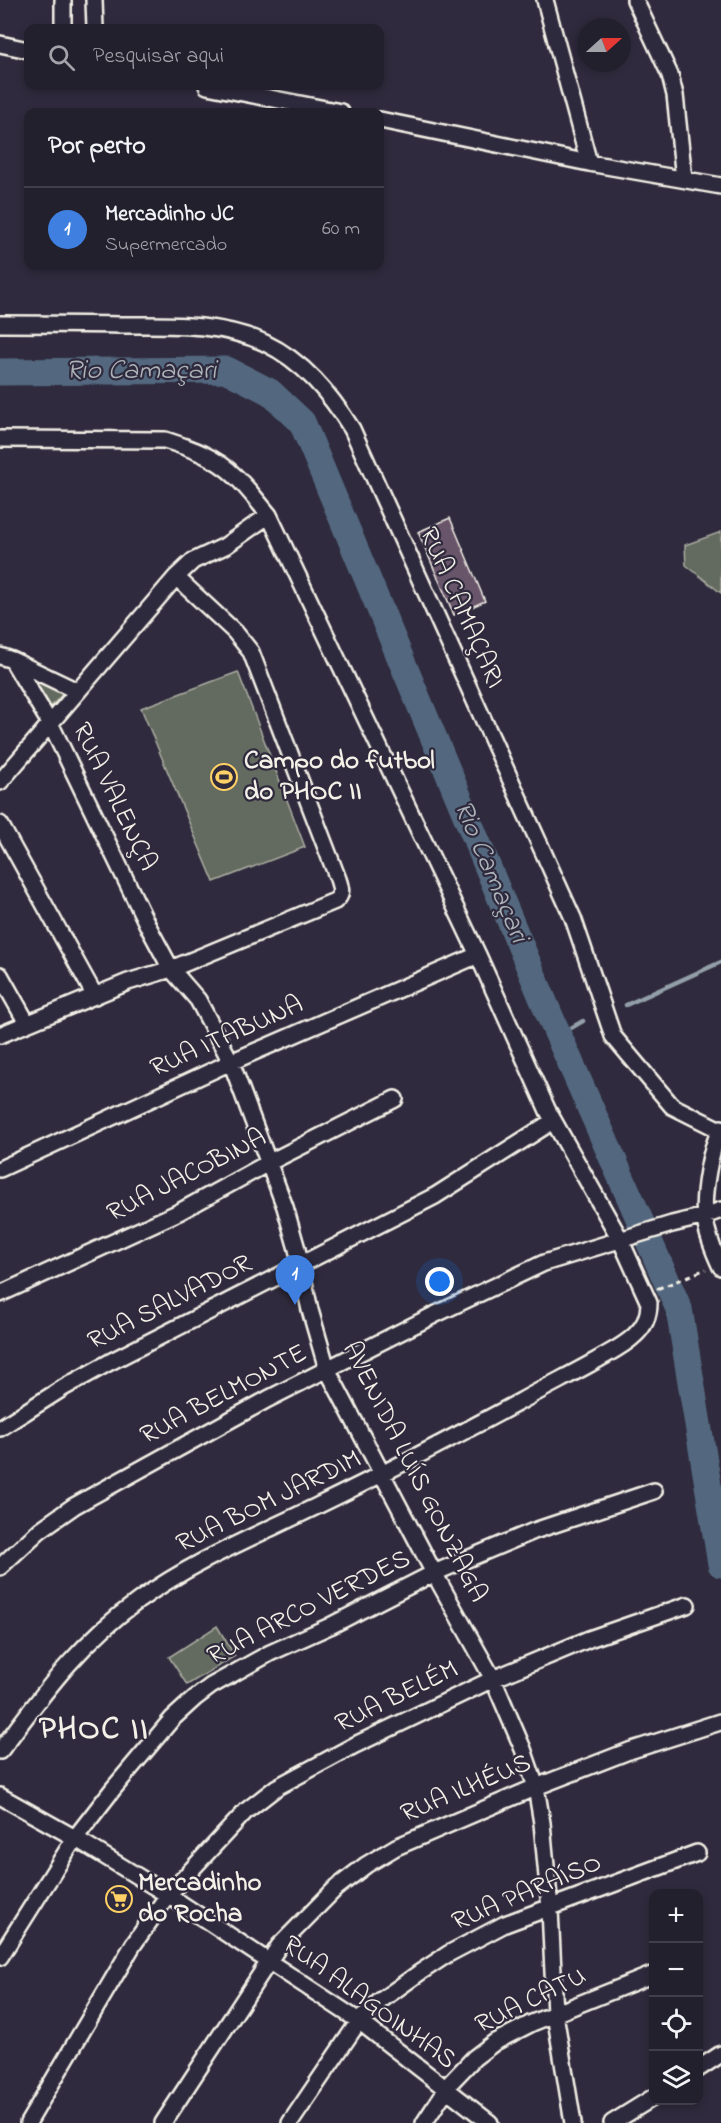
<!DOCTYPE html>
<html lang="pt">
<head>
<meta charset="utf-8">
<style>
	:root { --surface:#23202e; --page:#2f2d3a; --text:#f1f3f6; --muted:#a3a3aa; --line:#403e4a; --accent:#d93025 }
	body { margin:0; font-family:"Indie Flower",sans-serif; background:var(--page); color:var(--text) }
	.controls { position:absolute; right:18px; bottom:18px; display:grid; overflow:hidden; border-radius:12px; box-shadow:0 3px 9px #0003 }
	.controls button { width:54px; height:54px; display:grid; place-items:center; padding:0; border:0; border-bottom:2px solid var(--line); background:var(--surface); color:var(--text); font:30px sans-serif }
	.compass { position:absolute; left:577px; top:18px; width:54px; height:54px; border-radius:50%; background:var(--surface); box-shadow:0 3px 9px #0003; rotate:69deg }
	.you { position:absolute; left:440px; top:1282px; width:21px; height:21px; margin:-15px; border:4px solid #fff; border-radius:50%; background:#1a73e8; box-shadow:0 0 0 9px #1a73e833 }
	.badge { display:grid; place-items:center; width:39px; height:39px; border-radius:50%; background:var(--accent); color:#fff; font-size:20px; font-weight:700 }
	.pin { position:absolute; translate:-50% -50px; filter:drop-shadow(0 2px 3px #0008) }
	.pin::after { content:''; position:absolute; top:32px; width:21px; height:18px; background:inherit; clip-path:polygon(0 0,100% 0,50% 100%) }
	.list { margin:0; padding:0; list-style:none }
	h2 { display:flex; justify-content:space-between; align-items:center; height:78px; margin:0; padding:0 24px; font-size:26px }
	h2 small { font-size:20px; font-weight:400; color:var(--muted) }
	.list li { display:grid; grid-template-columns:39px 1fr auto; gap:18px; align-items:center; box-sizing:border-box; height:84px; padding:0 24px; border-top:2px solid var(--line) }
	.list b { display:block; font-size:22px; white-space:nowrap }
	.list p { margin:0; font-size:20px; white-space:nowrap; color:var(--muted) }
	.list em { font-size:20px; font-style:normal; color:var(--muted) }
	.icon { flex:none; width:33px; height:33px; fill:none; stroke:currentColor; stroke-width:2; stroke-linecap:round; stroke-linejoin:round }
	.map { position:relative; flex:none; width:721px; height:2123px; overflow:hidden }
	.search { position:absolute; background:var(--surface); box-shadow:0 3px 9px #0003; left:24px; top:24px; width:360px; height:66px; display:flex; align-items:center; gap:15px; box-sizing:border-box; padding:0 21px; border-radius:12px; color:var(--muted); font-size:22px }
	.panel { position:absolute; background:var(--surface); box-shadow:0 3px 9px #0003; left:24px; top:108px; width:360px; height:162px; border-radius:12px }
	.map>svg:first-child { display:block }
	.green { fill:#646b5e; stroke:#acaea3; stroke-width:1.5 }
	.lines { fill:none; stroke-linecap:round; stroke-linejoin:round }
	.stream { stroke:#939fa9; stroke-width:4.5 }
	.river { stroke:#53687f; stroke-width:27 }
	.building { fill:#69546a; stroke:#f4f1e8; stroke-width:1.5 }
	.minor-casing { stroke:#f4f1e8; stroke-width:20 }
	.path { stroke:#f4f1e8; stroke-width:3; stroke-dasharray:6 4.5; stroke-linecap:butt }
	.minor { stroke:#2f2a3d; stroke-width:15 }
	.labels { text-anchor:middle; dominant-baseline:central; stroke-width:4.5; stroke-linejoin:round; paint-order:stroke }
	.street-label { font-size:27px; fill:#f4f1e8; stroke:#2f2a3d }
	.poi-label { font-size:27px; font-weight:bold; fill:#f4f1e8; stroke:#2f2a3d; text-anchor:start }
	.water-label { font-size:28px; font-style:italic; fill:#acb3b9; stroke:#2f2a3d }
	.district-label { font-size:33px; font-weight:bold; letter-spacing:1.5px; fill:#f4f1e8; stroke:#2f2a3d }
</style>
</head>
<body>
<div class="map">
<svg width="721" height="2123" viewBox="0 0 721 2123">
	<rect width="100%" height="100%" fill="#2f2a3d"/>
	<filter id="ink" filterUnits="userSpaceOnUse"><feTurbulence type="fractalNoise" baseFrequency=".0167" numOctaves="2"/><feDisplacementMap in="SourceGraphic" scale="12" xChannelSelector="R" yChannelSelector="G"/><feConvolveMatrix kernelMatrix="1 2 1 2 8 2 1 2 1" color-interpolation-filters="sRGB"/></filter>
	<g filter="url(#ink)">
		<!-- green -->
		<path class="green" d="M721 532V593L686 565 685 545Z
			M238 672 305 847 214 882 141 708Z
			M27 673 64 692 48 710Z
			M217 1626 235 1656 187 1685 169 1657Z"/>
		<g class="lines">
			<!-- stream -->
			<path class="stream" d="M626 1005 721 962
				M559 1035 583 1021"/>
			<!-- river -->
			<path class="river" d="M0 372 227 370 270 392 302 422 549 1014 679 1309 721 1564"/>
		</g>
		<!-- building -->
		<path class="building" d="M450 518 485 601 454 615 418 532Z"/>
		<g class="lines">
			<defs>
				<path id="minor" d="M63 0V28
					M94 0 95 28
					M545 0 589 163
					M635 0 670 75 675 95 684 179
					M0 44 28 50
					M207 86 341 112
					M380 120 589 163 721 186
					M0 324C40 324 80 324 120 325 167 325 220 322 265 343 303 361 330 394 352 429L573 918 613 1036 672 1106 720 1130
					M0 439 165 440C190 448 216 457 235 476 247 487 258 502 269 515L478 955 548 1111 620 1239 649 1303C649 1316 645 1326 635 1335 624 1346 610 1352 597 1360 572 1374 546 1387 521 1401 454 1437 387 1472 319 1505 258 1535 193 1561 138 1601 79 1643 43 1694 0 1751
					M0 656 12 660 51 725 149 928 171 969 335 901C343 895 341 888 338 879L251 652 235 632 176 577
					M12 660 77 691
					M0 782 176 577 193 561 225 546 269 515
					M0 824 95 996
					M0 975 27 1023
					M0 1035 128 982 171 969 198 1000 231 1062 285 1207 297 1249 310 1310 327 1369 434 1573 493 1679 523 1749 536 1787 542 1823 550 1909 555 2014 573 2123
					M721 1128C710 1149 702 1194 705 1219 707 1235 714 1252 721 1267
					M0 1169 231 1062 478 955
					M0 1294 179 1212 270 1162 395 1099
					M0 1428 63 1388 110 1362 435 1196 553 1121
					M0 1567 40 1530 74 1506 268 1399 434 1315 544 1263 672 1224 705 1216 721 1210
					M0 1796 75 1838 168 1895 359 2021 490 2123
					M0 1957 75 1838 113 1789 172 1719 195 1698 211 1686 270 1653 330 1626 434 1573 534 1531 654 1491
					M698 2069 721 2054
					M28 2123 133 1945 168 1895 246 1811 277 1787 355 1745 493 1679 589 1639 687 1605
					M163 2123 279 1946 336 1888 366 1865 396 1847 536 1787 629 1751 720 1722
					M290 2123 359 2021 380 2001 419 1973 448 1954 505 1924 697 1853
					M424 2123 451 2082 474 2058 495 2042 532 2023 654 1974
					M612 2123 654 2097"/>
			</defs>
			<!-- minor casing -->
			<use href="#minor" class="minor-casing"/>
			<!-- path -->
			<path class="path" d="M657 1289 706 1269"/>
			<!-- minor -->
			<use href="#minor" class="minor"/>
		</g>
	</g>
	<!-- icons -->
	<defs>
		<symbol id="stadium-ring" viewBox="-11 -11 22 22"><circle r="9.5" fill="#2f2a3d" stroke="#ffd166" stroke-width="1.5"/><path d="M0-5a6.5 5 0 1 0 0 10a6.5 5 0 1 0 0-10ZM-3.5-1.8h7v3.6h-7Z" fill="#ffd166"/></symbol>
		<symbol id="supermarket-ring" viewBox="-11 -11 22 22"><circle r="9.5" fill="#2f2a3d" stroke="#ffd166" stroke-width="1.5"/><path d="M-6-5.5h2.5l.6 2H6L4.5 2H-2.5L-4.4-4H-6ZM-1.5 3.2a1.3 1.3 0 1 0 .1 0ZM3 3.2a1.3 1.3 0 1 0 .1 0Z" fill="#ffd166"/></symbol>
	</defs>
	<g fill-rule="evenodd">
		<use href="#stadium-ring" x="209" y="762" width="30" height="30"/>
		<use href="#supermarket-ring" x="104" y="1884" width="30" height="30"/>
	</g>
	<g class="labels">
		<!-- street labels -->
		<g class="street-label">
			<text transform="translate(461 608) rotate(66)">RUA CAMAÇARI</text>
			<text transform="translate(114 797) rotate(64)">RUA VALENÇA</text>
			<text transform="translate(227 1037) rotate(-24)">RUA ITABUNA</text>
			<text transform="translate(187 1176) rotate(-27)">RUA JACOBINA</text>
			<text transform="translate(170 1303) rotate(-27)">RUA SALVADOR</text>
			<text transform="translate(224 1395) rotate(-28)">RUA BELMONTE</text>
			<text transform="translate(414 1472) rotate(63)">AVENIDA LUÍS GONZAGA</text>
			<text transform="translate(269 1502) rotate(-26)">RUA BOM JARDIM</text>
			<text transform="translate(309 1608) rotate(-27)">RUA ARCO VERDES</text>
			<text transform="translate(397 1697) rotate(-26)">RUA BELÉM</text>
			<text transform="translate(466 1789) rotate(-23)">RUA ILHÉUS</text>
			<text transform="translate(527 1893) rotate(-23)">RUA PARAÍSO</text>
			<text transform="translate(531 2001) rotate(-26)">RUA CATU</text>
			<text transform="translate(369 2003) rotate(36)">RUA ALAGOINHAS</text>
		</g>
		<!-- poi labels -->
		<g class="poi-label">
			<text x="244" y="761">Campo do futbol<tspan x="244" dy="31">do PHOC II</tspan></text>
			<text x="138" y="1883">Mercadinho<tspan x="138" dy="31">do Rocha</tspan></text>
		</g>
		<!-- water labels -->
		<g class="water-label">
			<text x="141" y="371">Rio Camaçari</text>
			<text transform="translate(490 872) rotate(67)">Rio Camaçari</text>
		</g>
		<!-- district labels -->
		<g class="district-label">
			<text x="94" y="1730">PHOC II</text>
		</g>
	</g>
</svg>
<div class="controls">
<button>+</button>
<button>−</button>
<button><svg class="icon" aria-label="locate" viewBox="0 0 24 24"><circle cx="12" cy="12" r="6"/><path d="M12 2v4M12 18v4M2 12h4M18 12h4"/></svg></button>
<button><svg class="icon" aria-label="layers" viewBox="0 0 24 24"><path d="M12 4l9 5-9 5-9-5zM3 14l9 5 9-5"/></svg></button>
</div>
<svg class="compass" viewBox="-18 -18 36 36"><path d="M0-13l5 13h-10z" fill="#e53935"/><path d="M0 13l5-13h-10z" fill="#a3a3aa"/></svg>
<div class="you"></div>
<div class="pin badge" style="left:295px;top:1305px;background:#3f7fe0">1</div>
<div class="search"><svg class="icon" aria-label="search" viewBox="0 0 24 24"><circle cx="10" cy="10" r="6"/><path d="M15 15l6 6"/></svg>Pesquisar aqui</div>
<section class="panel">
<h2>Por perto<small></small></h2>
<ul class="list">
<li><span class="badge" style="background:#3f7fe0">1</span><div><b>Mercadinho JC</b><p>Supermercado</p></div><em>60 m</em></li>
</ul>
</section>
</div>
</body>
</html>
